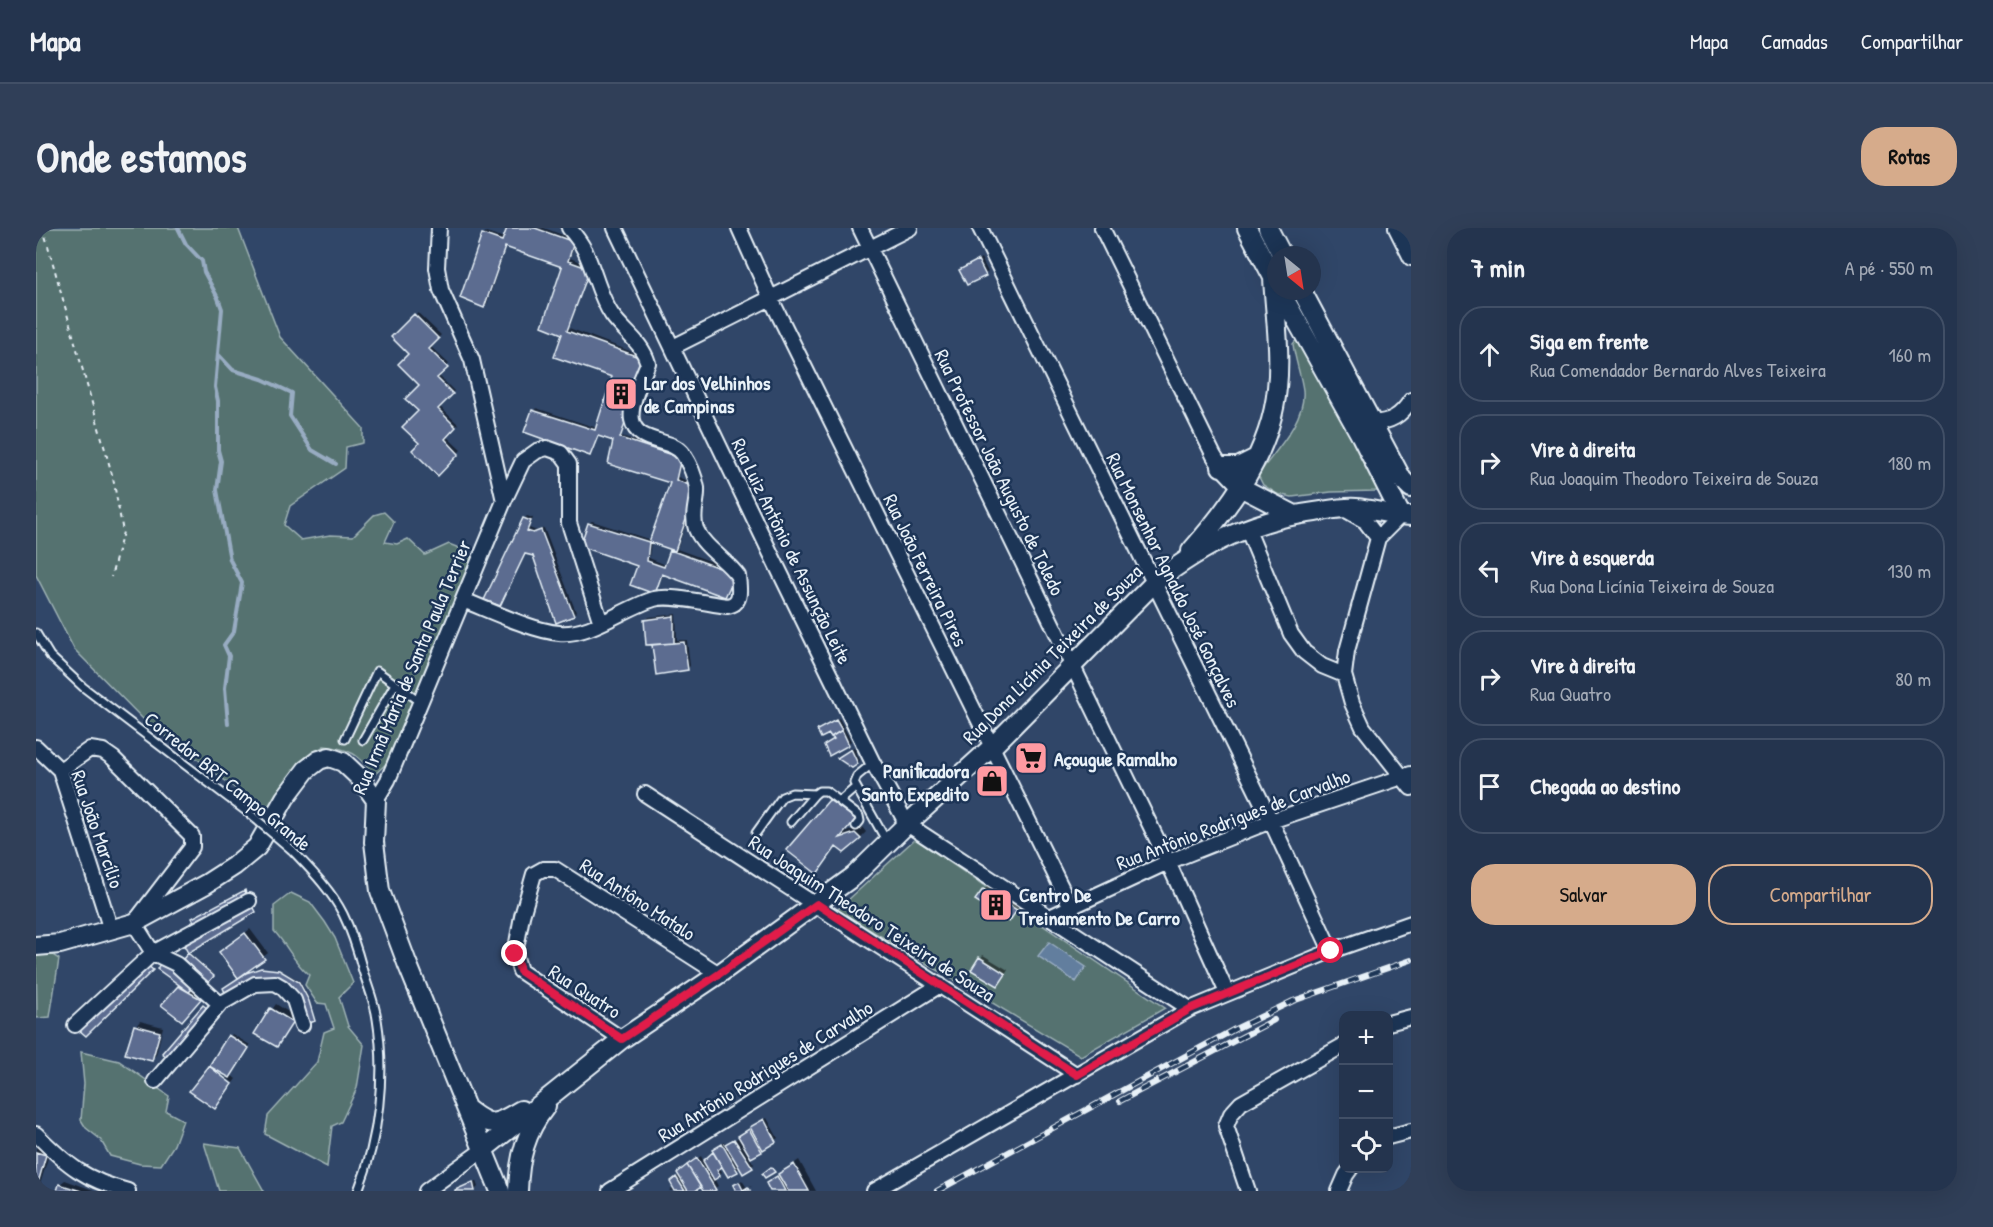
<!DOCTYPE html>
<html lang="pt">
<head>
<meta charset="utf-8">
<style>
	:root { --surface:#24344e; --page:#303f58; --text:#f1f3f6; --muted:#a3aab6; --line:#414f66; --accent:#d6ab8b }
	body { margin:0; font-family:"Patrick Hand",sans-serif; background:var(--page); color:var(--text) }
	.controls { position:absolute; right:18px; bottom:18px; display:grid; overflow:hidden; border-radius:12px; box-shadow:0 6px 24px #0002 }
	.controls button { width:54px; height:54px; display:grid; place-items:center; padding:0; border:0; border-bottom:2px solid var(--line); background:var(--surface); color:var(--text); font:30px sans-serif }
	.compass { position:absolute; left:1231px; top:18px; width:54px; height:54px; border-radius:50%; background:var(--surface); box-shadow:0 6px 24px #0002; rotate:150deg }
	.stop { position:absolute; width:18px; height:18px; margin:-14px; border:4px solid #e11d48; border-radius:50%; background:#fff }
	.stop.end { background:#e11d48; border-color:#fff; box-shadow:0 2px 6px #0008 }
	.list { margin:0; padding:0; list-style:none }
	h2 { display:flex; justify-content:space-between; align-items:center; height:78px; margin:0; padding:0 24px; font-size:26px }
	h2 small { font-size:20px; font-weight:400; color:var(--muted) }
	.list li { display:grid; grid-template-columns:39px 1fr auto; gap:18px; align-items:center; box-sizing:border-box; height:96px; margin:0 12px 12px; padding:0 12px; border:2px solid var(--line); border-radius:24px }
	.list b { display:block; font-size:22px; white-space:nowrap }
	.list p { margin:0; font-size:20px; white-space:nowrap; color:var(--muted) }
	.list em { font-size:20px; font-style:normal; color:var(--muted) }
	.actions { display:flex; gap:12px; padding:18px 24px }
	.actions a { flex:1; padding:14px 0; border:2px solid var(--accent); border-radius:24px; text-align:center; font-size:21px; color:var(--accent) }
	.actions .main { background:var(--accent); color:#111 }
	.icon { flex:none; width:33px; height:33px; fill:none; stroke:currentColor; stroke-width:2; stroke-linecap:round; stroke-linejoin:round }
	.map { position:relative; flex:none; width:1375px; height:963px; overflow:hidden; border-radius:24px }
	header { display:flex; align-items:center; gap:36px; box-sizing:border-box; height:84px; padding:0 30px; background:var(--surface); border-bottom:2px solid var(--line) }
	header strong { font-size:28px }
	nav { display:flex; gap:33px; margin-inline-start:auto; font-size:21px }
	.intro { display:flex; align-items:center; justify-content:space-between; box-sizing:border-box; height:144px; padding:0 36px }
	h1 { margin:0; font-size:42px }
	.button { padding:15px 27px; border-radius:24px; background:var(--accent); color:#111; font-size:21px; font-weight:700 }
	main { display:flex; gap:36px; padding:0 36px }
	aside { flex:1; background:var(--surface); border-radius:24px; box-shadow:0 6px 24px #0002 }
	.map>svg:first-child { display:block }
	.green { fill:#557270; stroke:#9eb2b4; stroke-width:1.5 }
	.water { fill:#627e9e; stroke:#98acc2; stroke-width:1.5 }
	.shadow { fill:#0007; fill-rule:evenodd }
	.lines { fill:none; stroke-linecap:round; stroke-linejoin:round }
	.stream { stroke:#98acc2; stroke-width:4 }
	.building { fill:#5c6c90; stroke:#e8f1f8; stroke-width:1.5 }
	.lane-casing { stroke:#e8f1f8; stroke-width:11 }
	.street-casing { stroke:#e8f1f8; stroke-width:18 }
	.secondary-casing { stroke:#e8f1f8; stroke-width:22 }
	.path { stroke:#e8f1f8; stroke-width:2; stroke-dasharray:4.5 4.5; stroke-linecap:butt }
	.lane { stroke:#1d3557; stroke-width:7 }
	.street { stroke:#1d3557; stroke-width:14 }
	.secondary { stroke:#1d3557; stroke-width:18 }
	.rail-casing { stroke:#e8f1f8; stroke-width:6 }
	.rail { stroke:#1d3557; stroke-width:4; stroke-dasharray:11; stroke-linecap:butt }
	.lane-bridge-casing { stroke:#e8f1f8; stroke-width:11; stroke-linecap:butt }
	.lane-bridge { stroke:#1d3557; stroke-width:7 }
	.route { stroke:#e11d48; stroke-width:8 }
	.labels { text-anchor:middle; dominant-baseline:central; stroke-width:5; stroke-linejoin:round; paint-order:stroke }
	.poi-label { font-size:20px; font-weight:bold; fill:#e8f1f8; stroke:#1d3557; text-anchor:start }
	.street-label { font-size:20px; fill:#e8f1f8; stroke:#1d3557 }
</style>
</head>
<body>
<header>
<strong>Mapa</strong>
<nav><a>Mapa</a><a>Camadas</a><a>Compartilhar</a></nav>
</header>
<div class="intro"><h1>Onde estamos</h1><a class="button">Rotas</a></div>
<main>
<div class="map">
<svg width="1375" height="963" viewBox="0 0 1375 963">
	<rect width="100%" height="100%" fill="#304668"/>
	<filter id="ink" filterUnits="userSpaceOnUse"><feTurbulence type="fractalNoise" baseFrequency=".0167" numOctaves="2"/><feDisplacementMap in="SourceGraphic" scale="12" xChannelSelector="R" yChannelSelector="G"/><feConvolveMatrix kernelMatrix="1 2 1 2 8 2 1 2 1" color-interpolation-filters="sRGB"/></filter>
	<g filter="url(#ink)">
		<!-- green -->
		<path class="green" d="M0 0H202L244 109 327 200V215L310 219 309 240 254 278 248 297 265 312 294 307 317 308 338 287 348 284 358 294 349 314 361 316 372 311 389 327 413 316 428 322 438 332 351 535 338 547C322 526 315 521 288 518L269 530 253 555 228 583 168 536 109 493 38 421 0 347Z
			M1262 110 1344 257 1341 263 1295 264 1256 269 1241 266 1227 257 1222 247C1239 223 1270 193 1267 162 1265 147 1259 132 1257 116Z
			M879 611 1129 780 1045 828 801 682Z
			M255 665 274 674 289 694 299 710 317 755 303 769 312 798 328 817 321 860 305 894 296 898 291 939 229 906 232 888 281 834 288 804 298 800 290 776 281 775 269 757 273 747C257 734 252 718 238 703V678Z
			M9 722 23 731 14 789 1 790 0 724Z
			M45 824 83 833 133 868 130 883 147 892 138 917 125 937 104 936 74 928 64 911 50 900 45 892 48 856Z
			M168 915 204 920 228 963H183Z"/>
		<!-- water -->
		<path class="water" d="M1013 714 1050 739 1040 754 1002 728Z"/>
		<!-- shadow -->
		<path class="shadow" d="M473 0H508L540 12 534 30 555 38 533 100 612 130 585 208 646 227 642 249 663 258 641 321 701 343 689 368 628 345 619 364 603 337 553 295 556 293 615 312 636 254 579 212 563 207 554 226 498 183 500 180 561 200 578 148 528 105V38L470 18 451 76 448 78 447 7 450 4 469 10ZM615 313 636 321 630 337 613 330Z
			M945 30 952 44 949 46 925 42Z
			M382 85 405 107 394 118 413 136 402 147 418 163 403 178 422 196 410 208 425 222 402 246 385 215V157L374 126 357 109Z
			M491 288 497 290 493 300 501 303 508 300 540 384 537 387 498 327 490 325 464 377 488 291Z
			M640 386 641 412H651L654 438 651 441 621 445 618 415 610 392 613 389Z
			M803 490 815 513 812 516 800 511 793 504 783 502Z
			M818 519 824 532 822 535 805 528Z
			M801 567 825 584 807 605 826 599 830 604 824 610 801 618 781 644 794 573Z
			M951 659 983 679 975 689 948 662Z
			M214 701 232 725 206 747 227 740 244 742 264 753 273 771 279 792 254 754 238 747 204 750 185 725Z
			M153 725 177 746 172 753 149 731Z
			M947 727 972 742 965 753 937 741Z
			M127 734 168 766 151 787 127 777 145 757Z
			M240 776 260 789 241 818 220 805Z
			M104 793 127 799 120 827 115 832 100 798Z
			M196 806 214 817 195 847 200 851 197 855 175 837Z
			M731 890 742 910 714 930 718 936 716 939H705L693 947 686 937 683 939 686 944 678 950 682 958 675 963H669L666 957 657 963H633L639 959 638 951 644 947 646 942 665 928 668 934 679 924 680 920 689 914 691 917Z
			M0 919 14 923 3 960 0 963Z
			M763 932 780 963H736L731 955Z
			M29 952 57 962V963H22L24 956Z
			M706 952 711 960 716 958 709 963H702L698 958Z
			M440 953 442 959 439 962 421 963 423 960Z"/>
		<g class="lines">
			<!-- stream -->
			<path class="stream" d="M142 0 150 16 166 33 168 44 182 70 186 81 179 159 182 173V222L185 233 181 262 194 332 206 355 198 403 188 417 193 428 189 460 192 496
				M182 126 197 142 226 151 256 165 254 188 276 222 300 236"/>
		</g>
		<!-- building -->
		<path class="building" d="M471 0H499L538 14 532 33 554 41 531 103 611 132 584 210 645 230 640 252 661 260 639 323 613 314 634 255 572 236 577 213 562 208 554 228 488 204 496 182 559 202 576 149 518 129 526 106 506 98 526 39 469 19 448 80 424 70 446 6 466 13Z
			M942 32 950 48 931 57 923 42Z
			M378 86 403 111 393 121 412 140 401 150 417 166 402 181 420 199 409 211 423 226 402 248 376 222 383 215 366 199 382 183 369 171 383 157 362 136 372 126 355 109Z
			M487 290 495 293 491 303 497 305 505 302 538 388 520 395 497 328 489 326 464 378 448 372Z
			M552 295 613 314 611 333 628 339 634 322 700 346 689 369 626 346 619 366 594 357 601 338 544 318Z
			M638 388V415L610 417 608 392Z
			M648 414 652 442 620 447 616 417Z
			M800 492 806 502 795 509 793 506 785 510 781 502Z
			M806 502 813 517 793 528 788 517 798 511 795 509Z
			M815 521 822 536 816 540 801 530Z
			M793 572 820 591 804 610 819 605 825 611 808 625 800 619 781 646 750 622Z
			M947 661 981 682 973 694 939 672Z
			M209 662 211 669 160 697 156 690Z
			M216 676 220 684 152 725 148 717Z
			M209 705 229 731 202 750 183 724Z
			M152 725 178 748 172 755 147 731Z
			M943 729 970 746 962 758 935 742Z
			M125 734 158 759 153 764 121 741Z
			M110 736 117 742 50 808 43 802Z
			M225 740 243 742 263 754 273 773 279 793 271 796 261 766 253 755 237 749H222L190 767 187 760 210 745Z
			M142 758 165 771 146 793 125 777Z
			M167 777 172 781 132 830 126 825Z
			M234 780 257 794 241 819 218 806Z
			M98 797 124 804 116 833 89 826Z
			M192 807 213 820 194 850 173 838Z
			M173 838 196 856 179 881 153 863Z
			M728 891 740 914 727 922 714 899Z
			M713 901 726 924 715 930 702 908Z
			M698 911 717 940 707 946 689 916Z
			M686 916 702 944 692 949 676 922Z
			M0 924 10 927 0 962Z
			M677 924 686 939 681 942 684 948 678 952 667 933Z
			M661 930 680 962 678 963H667L651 937Z
			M758 936 773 963H752L742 946Z
			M651 937 665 959 659 963H652L641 945Z
			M735 939 739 944 729 950 726 946Z
			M741 948 749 963H734L730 955Z
			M640 949 649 963H639L634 954Z
			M437 954 439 963H419V962Z
			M703 954 707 962 712 959 714 962 700 963 697 957Z
			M23 956 45 963H21Z"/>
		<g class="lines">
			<defs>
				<path id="lane" d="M0 405 14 428 47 459 215 587
					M309 511 341 443 385 474
					M327 512 359 456
					M837 535 821 548 818 555 851 614
					M804 573 819 560
					M755 594 779 566 783 563H790L823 588 824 593 820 598
					M720 605 746 569 756 565 779 566
					M256 622C275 642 295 662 307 686 316 704 322 724 327 743 332 759 339 775 341 791 350 847 343 910 322 963"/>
				<path id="street" d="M579 0 734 324 837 535 871 596 1154 781
					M703 0 734 69 1035 679 1014 689
					M824 0 1132 634 1191 765
					M944 0 1235 593 1295 723
					M1066 0 1178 228 1185 239 1204 259
					M1360 0 1375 30
					M637 119 874 0
					M1336 195C1355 194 1365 188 1375 172
					M468 273 487 233 501 223 511 220 525 225 533 236V295L565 395
					M1308 281 1329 293 1342 310
					M1365 287 1342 310 1311 423 1308 447 1316 475 1327 499 1375 560
					M1211 300 1255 406 1268 424 1286 438 1308 447
					M427 372C453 382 497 403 523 405 554 408 588 380 618 371 635 366 673 376 691 378 707 376 703 360 702 348 690 331 668 320 660 301 655 286 662 274 661 260 659 249 653 235 647 226 635 209 601 217 596 192 593 177 606 150 612 135 606 114 588 104 576 87 563 68 559 44 549 23 545 15 539 7 533 0
					M0 519 24 542 75 702
					M24 542 54 521 67 523 77 530 156 608V619L98 695 117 725 140 736 184 776
					M609 566 1041 847
					M340 572 352 552 468 273 436 132 405 62 401 40 403 0
					M1035 679 1132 634 1235 593 1375 546
					M1352 795 1375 789
					M39 797 117 725 213 673
					M586 811 484 743 479 726 486 688 498 646 507 641H519L683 746
					M119 853 184 776 219 756 239 755 246 759 258 772 266 797
					M0 906C31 937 49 952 92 963
					M1352 909 1375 903
					M390 963 448 921
					M574 963 904 757
					M838 963 1154 781 1295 723 1375 695
					M1212 963 1190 898 1195 886 1205 875 1308 817
					M1303 963 1310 947 1315 940"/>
				<path id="secondary" d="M1211 0 1240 55
					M1232 0 1246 27
					M1244 63 1325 208 1365 287
					M1266 63 1366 251 1375 260
					M1185 239H1202L1220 230
					M1204 259 1259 287
					M1155 323C1196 276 1235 224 1241 160 1245 124 1239 86 1237 50
					M0 718 24 716 98 695 170 656 198 638 221 619 249 570 270 542 283 532 293 529 307 534 325 551 340 572 338 614 344 663 371 735 464 963
					M430 880C455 900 458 898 485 882
					M448 921 586 811 683 746 818 648 871 596 955 520 1118 355C1169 316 1215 292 1279 284 1293 282 1307 279 1320 280 1339 282 1356 287 1375 288
					M482 963C483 930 489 905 510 878"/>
			</defs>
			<!-- lane casing -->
			<use href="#lane" class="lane-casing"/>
			<!-- street casing -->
			<use href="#street" class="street-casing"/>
			<!-- secondary casing -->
			<use href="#secondary" class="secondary-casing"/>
			<!-- path -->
			<path class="path" d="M7 0 77 250 87 304 75 349"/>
			<!-- lane -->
			<use href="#lane" class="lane"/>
			<!-- street -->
			<use href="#street" class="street"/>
			<!-- secondary -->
			<use href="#secondary" class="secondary"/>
			<defs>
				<path id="rail" d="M1084 873 1238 792
					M901 963 1199 801 1257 773 1375 732"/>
			</defs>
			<!-- rail casing -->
			<use href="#rail" class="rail-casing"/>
			<!-- rail -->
			<use href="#rail" class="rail"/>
			<defs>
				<path id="lane-bridge" d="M215 587 256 622"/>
			</defs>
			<!-- lane-bridge casing -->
			<use href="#lane-bridge" class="lane-bridge-casing"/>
			<!-- lane-bridge -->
			<use href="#lane-bridge" class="lane-bridge"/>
		</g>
	</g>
	<g class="lines" filter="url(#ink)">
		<!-- route -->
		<path class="route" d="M479 726 484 743 586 811 683 746 781 676 1041 847 1154 781 1295 723"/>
	</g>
	<!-- icons -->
	<defs>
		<symbol id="building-square" viewBox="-11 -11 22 22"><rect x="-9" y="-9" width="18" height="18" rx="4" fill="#ff9aa2" stroke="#1d3557"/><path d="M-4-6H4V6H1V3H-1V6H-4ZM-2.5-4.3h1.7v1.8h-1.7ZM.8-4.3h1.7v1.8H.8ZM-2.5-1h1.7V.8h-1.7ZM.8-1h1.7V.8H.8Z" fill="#111"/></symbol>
		<symbol id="supermarket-square" viewBox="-11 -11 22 22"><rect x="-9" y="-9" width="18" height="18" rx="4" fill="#ff9aa2" stroke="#1d3557"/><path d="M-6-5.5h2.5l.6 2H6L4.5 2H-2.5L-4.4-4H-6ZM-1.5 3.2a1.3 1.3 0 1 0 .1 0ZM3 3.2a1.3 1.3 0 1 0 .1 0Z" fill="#111"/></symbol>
		<symbol id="shop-square" viewBox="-11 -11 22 22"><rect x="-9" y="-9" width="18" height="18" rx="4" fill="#ff9aa2" stroke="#1d3557"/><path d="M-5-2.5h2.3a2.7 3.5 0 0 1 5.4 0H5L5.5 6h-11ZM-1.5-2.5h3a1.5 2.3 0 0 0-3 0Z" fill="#111"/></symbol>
	</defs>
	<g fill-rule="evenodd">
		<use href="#building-square" x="566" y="147" width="38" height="38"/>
		<use href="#supermarket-square" x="976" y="511" width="38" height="38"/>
		<use href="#shop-square" x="937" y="534" width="38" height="38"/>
		<use href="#building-square" x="941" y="658" width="38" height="38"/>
	</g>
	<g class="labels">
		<!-- poi labels -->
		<g class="poi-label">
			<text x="608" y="154">Lar dos Velhinhos<tspan x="608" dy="23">de Campinas</tspan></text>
			<text x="1018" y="530">Açougue Ramalho</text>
			<text x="933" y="542" text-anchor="end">Panificadora<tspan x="933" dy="23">Santo Expedito</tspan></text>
			<text x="983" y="666">Centro De<tspan x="983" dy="23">Treinamento De Carro</tspan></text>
		</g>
		<!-- street labels -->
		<g class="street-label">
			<text transform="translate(964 244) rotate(64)">Rua Professor João Augusto de Toledo</text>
			<text transform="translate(756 323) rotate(64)">Rua Luiz Antônio de Assunção Leite</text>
			<text transform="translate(890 342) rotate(64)">Rua João Ferreira Pires</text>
			<text transform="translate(1138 352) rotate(64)">Rua Monsenhor Agnaldo José Gonçalves</text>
			<text transform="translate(1016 426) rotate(-45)">Rua Dona Licínia Teixeira de Souza</text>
			<text transform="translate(375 439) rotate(-67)">Rua Irmã Maria de Santa Paula Terrier</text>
			<text transform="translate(192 553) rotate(39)">Corredor BRT Campo Grande</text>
			<text transform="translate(1197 591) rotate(-21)">Rua Antônio Rodrigues de Carvalho</text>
			<text transform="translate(62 601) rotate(71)">Rua João Marcílio</text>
			<text transform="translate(602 671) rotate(33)">Rua Antôno Matalo</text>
			<text transform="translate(836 690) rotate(33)">Rua Joaquim Theodoro Teixeira de Souza</text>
			<text transform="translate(549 763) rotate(33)">Rua Quatro</text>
			<text transform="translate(729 843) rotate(-32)">Rua Antônio Rodrigues de Carvalho</text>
		</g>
	</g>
</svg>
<div class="controls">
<button>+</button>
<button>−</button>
<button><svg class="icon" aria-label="locate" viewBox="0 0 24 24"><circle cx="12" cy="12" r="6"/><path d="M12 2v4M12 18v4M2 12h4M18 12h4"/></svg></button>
</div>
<svg class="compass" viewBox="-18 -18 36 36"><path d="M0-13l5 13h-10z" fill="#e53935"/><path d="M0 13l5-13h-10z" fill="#a3aab6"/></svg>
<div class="stop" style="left:1295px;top:723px"></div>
<div class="stop end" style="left:479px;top:726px"></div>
</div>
<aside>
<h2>7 min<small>A pé · 550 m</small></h2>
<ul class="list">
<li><svg class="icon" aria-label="ahead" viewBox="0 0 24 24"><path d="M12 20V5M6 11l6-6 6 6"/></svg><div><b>Siga em frente</b><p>Rua Comendador Bernardo Alves Teixeira</p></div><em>160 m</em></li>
<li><svg class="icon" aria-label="right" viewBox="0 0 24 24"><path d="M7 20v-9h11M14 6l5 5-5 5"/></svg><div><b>Vire à direita</b><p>Rua Joaquim Theodoro Teixeira de Souza</p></div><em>180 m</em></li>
<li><svg class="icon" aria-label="left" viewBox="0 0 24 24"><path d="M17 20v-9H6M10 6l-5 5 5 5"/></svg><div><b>Vire à esquerda</b><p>Rua Dona Licínia Teixeira de Souza</p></div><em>130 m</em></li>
<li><svg class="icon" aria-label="right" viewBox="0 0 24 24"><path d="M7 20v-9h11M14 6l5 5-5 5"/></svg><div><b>Vire à direita</b><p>Rua Quatro</p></div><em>80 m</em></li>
<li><svg class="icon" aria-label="arrive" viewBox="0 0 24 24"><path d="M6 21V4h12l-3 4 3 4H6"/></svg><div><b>Chegada ao destino</b></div></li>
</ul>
<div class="actions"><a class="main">Salvar</a><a>Compartilhar</a></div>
</aside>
</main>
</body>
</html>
